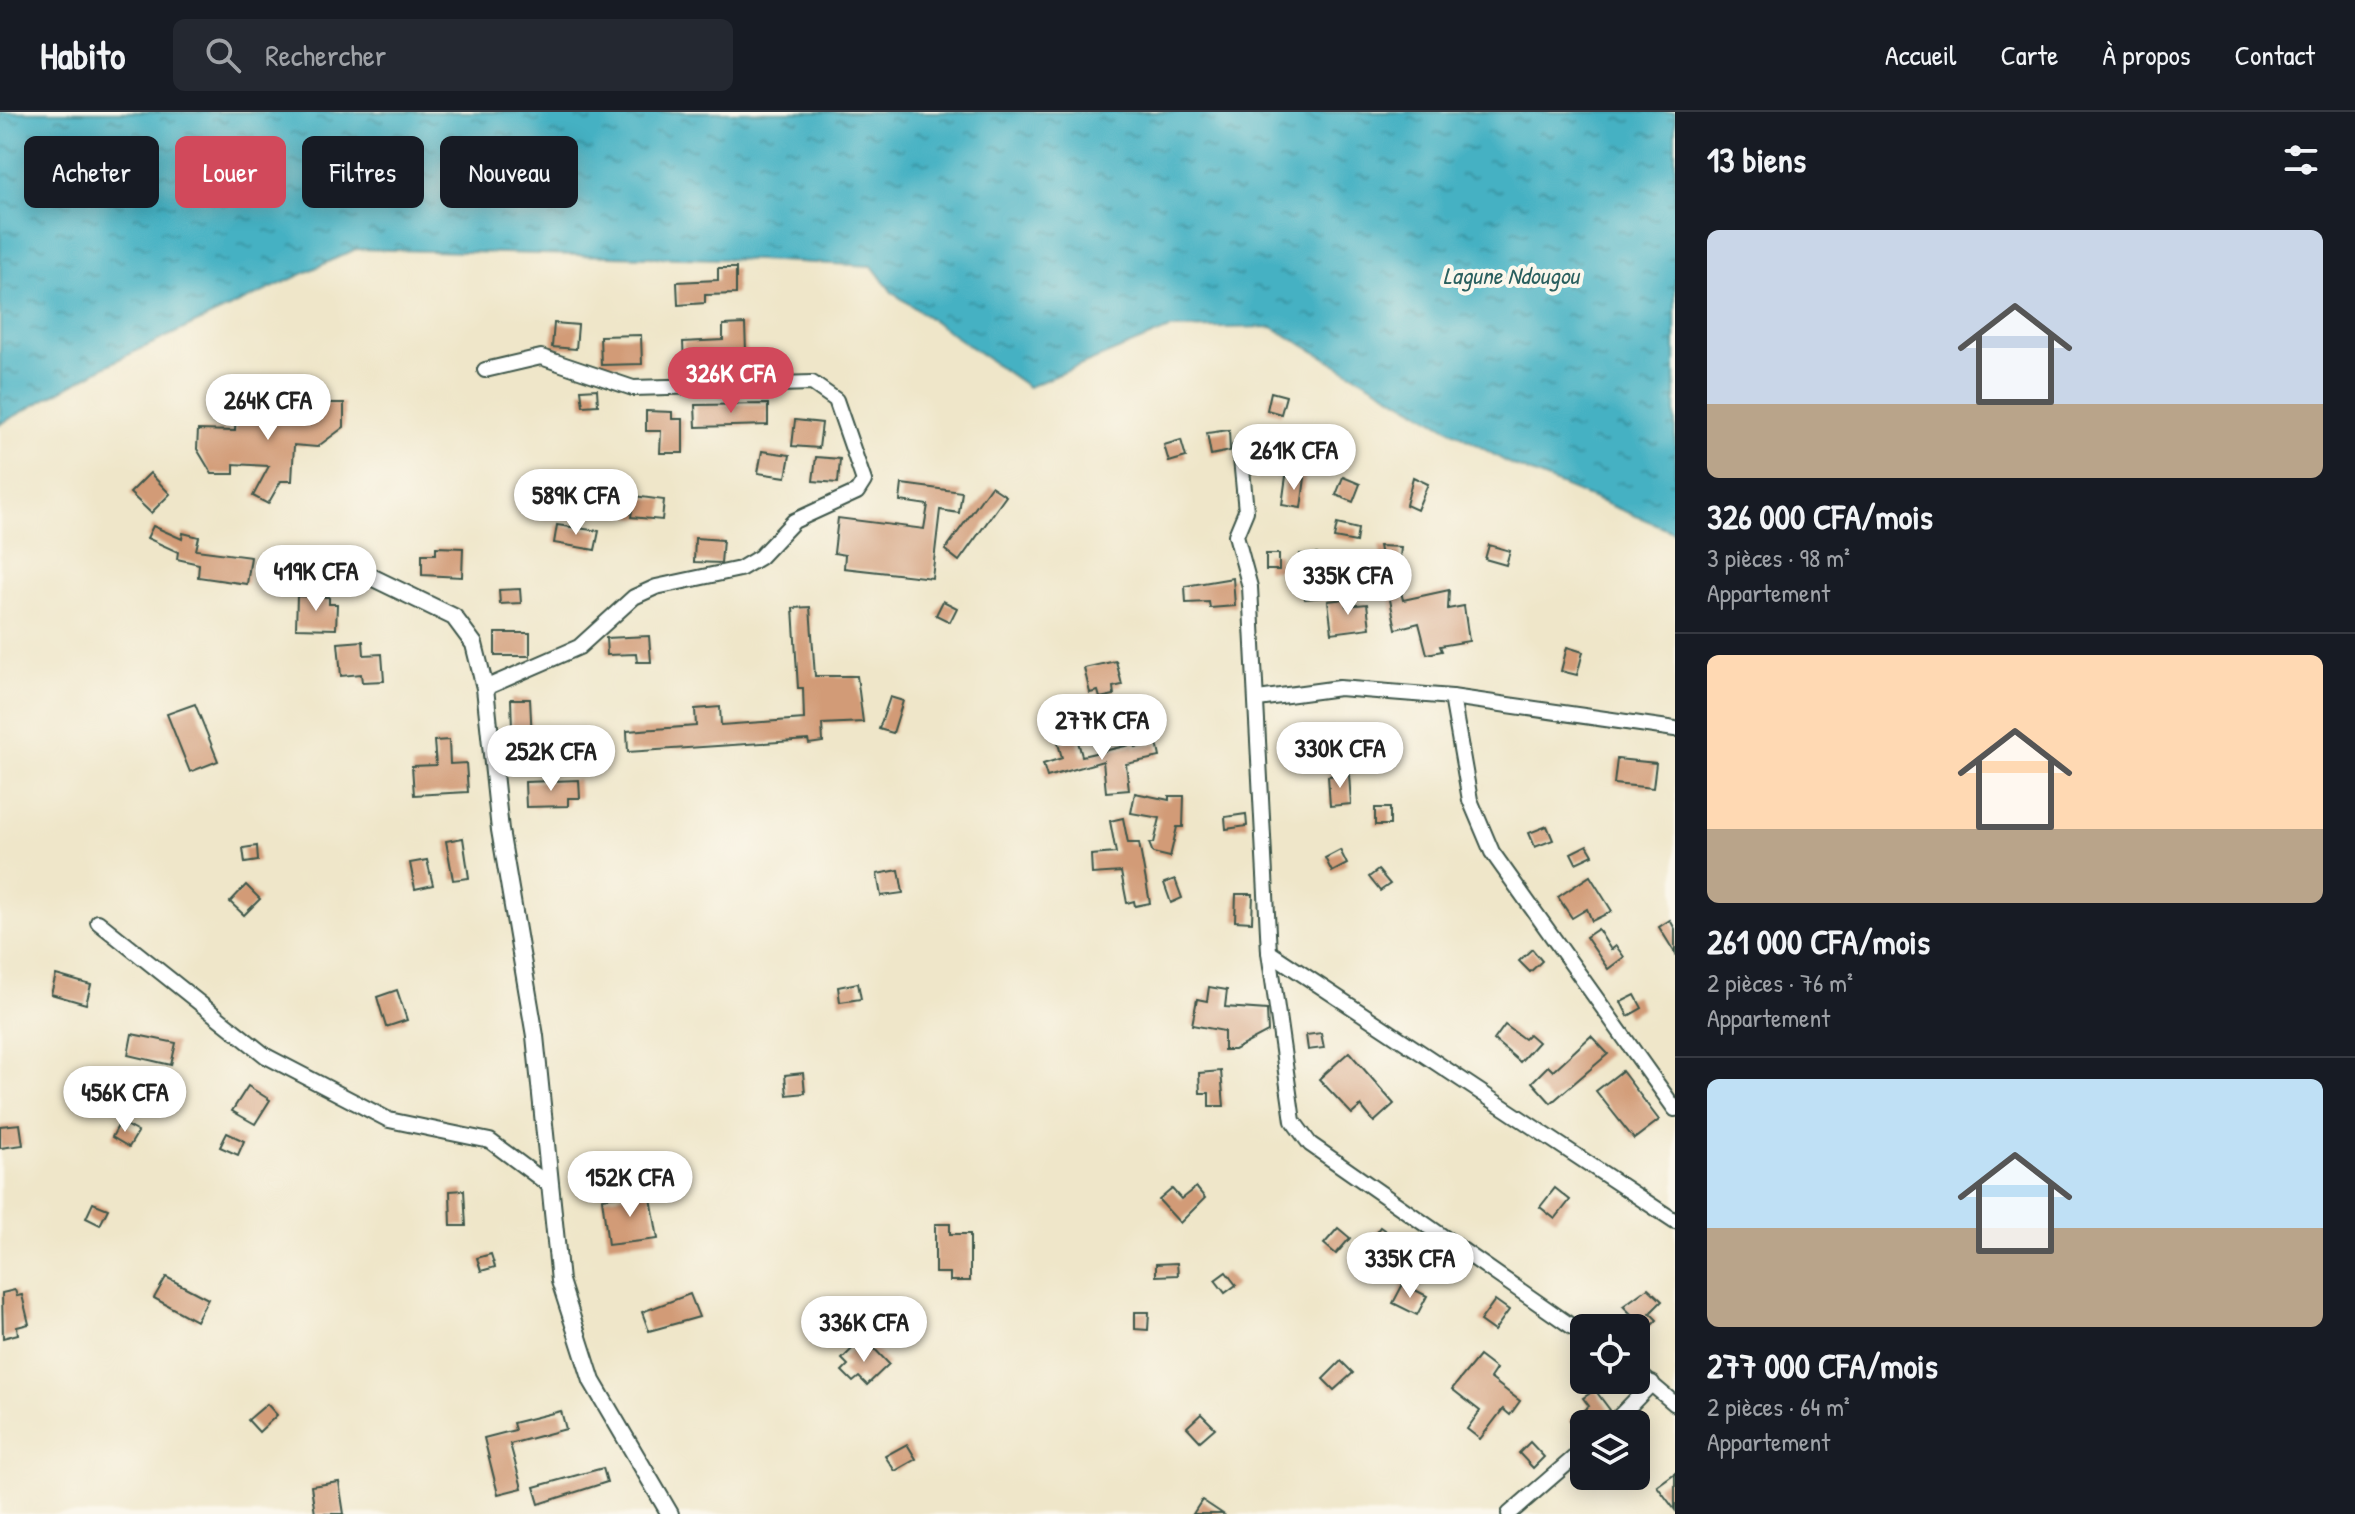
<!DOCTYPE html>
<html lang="fr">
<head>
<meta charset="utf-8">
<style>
	:root { --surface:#171b24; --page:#242831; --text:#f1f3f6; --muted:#9ea1a6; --line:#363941; --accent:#d1495b }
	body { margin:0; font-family:"Patrick Hand",sans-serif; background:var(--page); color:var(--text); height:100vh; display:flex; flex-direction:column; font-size:30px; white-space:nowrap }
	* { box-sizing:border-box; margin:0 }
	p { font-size:26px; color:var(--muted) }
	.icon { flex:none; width:44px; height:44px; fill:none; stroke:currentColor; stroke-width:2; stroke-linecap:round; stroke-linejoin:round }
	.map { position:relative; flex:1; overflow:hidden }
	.side { display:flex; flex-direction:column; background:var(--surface); width:680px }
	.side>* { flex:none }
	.banner { position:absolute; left:24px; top:24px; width:760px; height:72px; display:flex; gap:16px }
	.buttons { position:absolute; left:1570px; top:1202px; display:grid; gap:16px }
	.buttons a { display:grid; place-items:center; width:80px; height:80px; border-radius:12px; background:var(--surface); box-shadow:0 4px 20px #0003; font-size:40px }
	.price { position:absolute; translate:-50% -68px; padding:0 18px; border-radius:28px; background:#fff; color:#222; font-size:26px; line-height:52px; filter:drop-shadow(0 2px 4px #0008) }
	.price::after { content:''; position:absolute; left:50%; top:48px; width:24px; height:18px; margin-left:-12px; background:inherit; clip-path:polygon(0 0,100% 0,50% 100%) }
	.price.current { background:var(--accent); color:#fff }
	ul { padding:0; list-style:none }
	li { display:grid; align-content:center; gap:16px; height:424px; padding:0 32px }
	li+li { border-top:2px solid var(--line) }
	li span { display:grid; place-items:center; height:248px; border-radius:12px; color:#555 }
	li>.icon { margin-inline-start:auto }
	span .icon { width:144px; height:144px; fill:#fffc; stroke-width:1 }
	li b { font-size:34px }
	h2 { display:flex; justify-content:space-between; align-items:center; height:96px; padding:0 32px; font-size:34px }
	.pill { padding:0 28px; border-radius:12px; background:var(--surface); box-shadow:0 4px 20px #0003; font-size:28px; line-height:72px }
	.pill.current { background:var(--accent); color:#fff }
	header { display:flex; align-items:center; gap:48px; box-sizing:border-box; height:112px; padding:0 40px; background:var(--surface); border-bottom:2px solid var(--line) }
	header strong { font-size:38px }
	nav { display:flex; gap:44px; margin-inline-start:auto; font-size:28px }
	.search { width:560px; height:72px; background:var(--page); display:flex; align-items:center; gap:20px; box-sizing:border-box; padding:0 28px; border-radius:12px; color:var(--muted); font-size:30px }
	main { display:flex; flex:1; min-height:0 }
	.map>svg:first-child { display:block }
	.water { fill:url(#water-ripples); stroke:#32777c; stroke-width:2 }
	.building { fill:#d29b77 }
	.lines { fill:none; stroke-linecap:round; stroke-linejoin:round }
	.minor-casing { stroke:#3e564a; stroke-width:18 }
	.tertiary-casing { stroke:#3e564a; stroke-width:20 }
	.minor { stroke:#fff; stroke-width:14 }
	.tertiary { stroke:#fff; stroke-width:16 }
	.labels { text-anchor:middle; stroke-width:8; stroke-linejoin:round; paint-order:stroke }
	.water-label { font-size:24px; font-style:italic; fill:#2a605f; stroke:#fbf7ec }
</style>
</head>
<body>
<header>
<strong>Habito</strong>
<div class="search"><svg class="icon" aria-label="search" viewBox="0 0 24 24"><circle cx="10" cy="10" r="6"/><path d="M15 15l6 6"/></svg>Rechercher</div>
<nav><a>Accueil</a><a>Carte</a><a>À propos</a><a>Contact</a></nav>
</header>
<main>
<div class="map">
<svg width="1675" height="1402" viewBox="0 0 1675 1402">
	<defs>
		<pattern id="water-ripples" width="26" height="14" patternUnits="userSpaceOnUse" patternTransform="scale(2)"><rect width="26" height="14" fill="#45b1c3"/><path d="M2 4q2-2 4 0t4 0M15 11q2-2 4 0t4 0" fill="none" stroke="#39919f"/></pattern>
	</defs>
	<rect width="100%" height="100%" fill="#fbf7ec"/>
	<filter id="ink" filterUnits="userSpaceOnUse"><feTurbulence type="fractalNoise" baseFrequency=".0125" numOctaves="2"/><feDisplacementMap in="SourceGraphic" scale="16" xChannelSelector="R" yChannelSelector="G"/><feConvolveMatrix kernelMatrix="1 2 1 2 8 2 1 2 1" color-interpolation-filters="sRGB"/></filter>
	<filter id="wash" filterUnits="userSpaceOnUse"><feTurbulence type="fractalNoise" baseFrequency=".006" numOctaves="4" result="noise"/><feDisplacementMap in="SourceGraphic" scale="32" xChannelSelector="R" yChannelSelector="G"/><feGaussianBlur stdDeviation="1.8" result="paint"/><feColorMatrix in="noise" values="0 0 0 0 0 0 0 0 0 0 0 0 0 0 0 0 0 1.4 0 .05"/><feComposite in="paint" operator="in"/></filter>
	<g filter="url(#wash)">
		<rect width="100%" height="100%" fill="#efe6c9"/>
		<!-- water -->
		<polygon class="water" points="0,0 1675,0 1675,420 1512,353 1272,215 1169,217 1028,275 892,180 872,154 757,148 356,137 119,247 0,312"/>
		<g id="blocks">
			<!-- building -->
			<g class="building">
				<polygon points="718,156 736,156 736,182 705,183 705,191 678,193 677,170 718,168"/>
				<polygon points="554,211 578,213 576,237 552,235"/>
				<polygon points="745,212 746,239 764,239 764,262 752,263 752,254 724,255 724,250 684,251 683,230 723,228 723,213"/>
				<polygon points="641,223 642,252 601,253 600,224"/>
				<polygon points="597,277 598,293 583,294 581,278"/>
				<polygon points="1271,280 1286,284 1281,302 1267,298"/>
				<polygon points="318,291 344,291 344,315 317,335 294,333 292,369 281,369 268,392 253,384 269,354 234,352 234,362 212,362 197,337 198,318 235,319 236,297 318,302"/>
				<polygon points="768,292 768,313 696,315 695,293"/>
				<polygon points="646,299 672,300 672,307 683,307 683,341 660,341 661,319 646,319"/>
				<polygon points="795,308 822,311 819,336 792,334"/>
				<polygon points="1229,318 1230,339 1211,343 1207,321"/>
				<polygon points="1181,328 1186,345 1169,350 1164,333"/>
				<polygon points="762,339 790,343 786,365 758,361"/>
				<polygon points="816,345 840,347 838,371 813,369"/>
				<polygon points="150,361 170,382 151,401 130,381"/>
				<polygon points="1286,364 1305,366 1301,396 1282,393"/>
				<polygon points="1343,365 1360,372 1353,390 1336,383"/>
				<polygon points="1413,365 1428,372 1417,398 1406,393"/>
				<polygon points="902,372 962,380 959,401 940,398 932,466 844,456 845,443 834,441 838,406 924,417 928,393 900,389"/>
				<polygon points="991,374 1006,384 959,449 945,438"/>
				<polygon points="634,384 664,388 662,408 631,405"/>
				<polygon points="1337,412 1358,417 1356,430 1334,426"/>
				<polygon points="557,413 599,419 595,438 554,431"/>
				<polygon points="153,414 182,427 183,421 199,425 196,438 251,445 247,472 198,465 199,452 177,447 178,440 147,426"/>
				<polygon points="695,426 723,428 721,451 694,450"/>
				<polygon points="1489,433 1510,439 1506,453 1485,447"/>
				<polygon points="1379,434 1401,435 1398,468 1403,488 1449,478 1448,497 1464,494 1469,529 1440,534 1442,539 1427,542 1419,511 1396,517"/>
				<polygon points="436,435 463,436 462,465 422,463 422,442 436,442"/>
				<rect x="1266" y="442" width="13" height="16"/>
				<polygon points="1300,442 1317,442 1323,485 1305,487"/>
				<polygon points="1233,466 1235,494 1210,496 1209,490 1186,491 1185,474"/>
				<polygon points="520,477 521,491 500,492 499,478"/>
				<polygon points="297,484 329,485 329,492 337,492 336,517 296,516"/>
				<polygon points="1345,487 1346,494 1367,492 1370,516 1332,521 1328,489"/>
				<polygon points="943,489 957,496 950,510 936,503"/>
				<polygon points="810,495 815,564 857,564 863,610 822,612 823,630 809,632 808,628 628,640 627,619 696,614 695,597 720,595 721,613 804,607 803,576 798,576 793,496"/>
				<rect x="495" y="521" width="35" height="23"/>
				<polygon points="649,524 651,550 637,550 636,542 607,543 606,526"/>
				<polygon points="363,529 364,543 382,542 384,569 362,570 361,562 341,564 338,531"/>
				<polygon points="1567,535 1583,540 1577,563 1561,559"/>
				<polygon points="1116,549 1122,573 1113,575 1114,583 1100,586 1098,579 1090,581 1084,556"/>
				<polygon points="890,585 903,589 893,621 879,617"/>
				<polygon points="511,587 530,587 532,627 591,625 592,639 513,644"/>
				<polygon points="195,592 218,649 190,660 167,602"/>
				<polygon points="1077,626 1082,644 1134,632 1135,635 1157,631 1160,645 1126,652 1129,678 1106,680 1103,649 1047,665 1043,652 1062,646 1058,631"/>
				<polygon points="449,628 450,652 466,651 468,680 414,683 412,654 436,653 434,629"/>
				<polygon points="1617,647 1656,651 1653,676 1614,672"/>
				<polygon points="1349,662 1351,692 1330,694 1328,664"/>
				<polygon points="579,668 580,686 568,686 568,694 526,695 525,670"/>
				<polygon points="1135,681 1169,688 1169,684 1184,684 1183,715 1177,715 1170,745 1153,741 1149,731 1154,731 1160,706 1131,701"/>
				<rect x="1375" y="696" width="15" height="17"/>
				<polygon points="1246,702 1247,714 1226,717 1225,705"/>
				<polygon points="1123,706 1128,731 1139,731 1150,791 1135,794 1134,789 1127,791 1121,760 1092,762 1091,743 1116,741 1110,709"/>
				<polygon points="1547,714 1553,728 1535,735 1529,721"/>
				<polygon points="463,726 469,766 453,768 446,729"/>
				<polygon points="1587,733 1593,743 1576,751 1571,741"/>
				<polygon points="257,734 258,749 245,751 243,736"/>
				<polygon points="1340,738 1347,752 1332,760 1325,746"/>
				<polygon points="427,748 433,773 415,777 410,751"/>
				<polygon points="899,758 903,781 881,784 877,762"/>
				<polygon points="1378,758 1390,772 1380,779 1369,765"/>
				<polygon points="1590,764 1612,799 1592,809 1587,797 1572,806 1558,785"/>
				<polygon points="1175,767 1182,786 1171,791 1164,771"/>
				<polygon points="246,773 260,787 244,803 230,790"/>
				<polygon points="1236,782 1253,782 1252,810 1235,809"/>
				<polygon points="1670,808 1675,817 1675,841 1659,815"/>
				<polygon points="1598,817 1611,838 1616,834 1624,845 1608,857 1586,825"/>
				<polygon points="1532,837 1542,849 1530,860 1519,849"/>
				<polygon points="56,863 91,873 86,892 51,882"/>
				<polygon points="858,871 861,887 840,890 838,875"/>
				<polygon points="1209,875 1227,878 1225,895 1267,898 1268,920 1234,938 1224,938 1224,919 1192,913 1197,887 1207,889"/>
				<polygon points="397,878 407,908 386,915 377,885"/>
				<polygon points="1635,883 1642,896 1628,904 1621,890"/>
				<polygon points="1505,913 1524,927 1529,922 1538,930 1520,950 1494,928"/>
				<polygon points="1321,921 1324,936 1308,938 1306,923"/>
				<polygon points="132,922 176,931 171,953 128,943"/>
				<polygon points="1591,924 1608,942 1551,991 1532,970 1548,954 1553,959"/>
				<polygon points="1349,940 1394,992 1374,1010 1361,994 1352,1002 1319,967"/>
				<polygon points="1221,959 1224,994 1209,994 1209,981 1200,981 1199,961"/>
				<polygon points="1622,959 1659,1008 1634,1027 1596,979"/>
				<polygon points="803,961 805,981 787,983 785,963"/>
				<polygon points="248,974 270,988 255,1012 232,999"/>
				<polygon points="120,1010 138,1020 129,1035 112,1025"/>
				<polygon points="20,1012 23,1033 0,1036 0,1014"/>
				<polygon points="227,1021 244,1029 238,1043 220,1035"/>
				<polygon points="1196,1075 1205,1086 1180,1111 1159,1088 1172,1077 1181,1087"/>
				<polygon points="1555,1076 1570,1088 1555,1107 1540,1095"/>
				<polygon points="464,1078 466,1114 451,1114 450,1079"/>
				<polygon points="650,1080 658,1127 608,1133 602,1086"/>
				<polygon points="93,1091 108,1097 100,1113 86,1106"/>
				<polygon points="935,1112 950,1112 950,1122 970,1122 970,1169 950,1169 950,1161 935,1161"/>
				<polygon points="1380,1115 1394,1125 1388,1134 1402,1144 1388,1163 1360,1142"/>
				<polygon points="1338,1116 1350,1126 1336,1142 1324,1132"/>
				<polygon points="491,1142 495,1155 481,1159 477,1146"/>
				<polygon points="1177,1151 1178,1163 1156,1164 1156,1152"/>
				<polygon points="1226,1160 1236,1173 1225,1181 1215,1168"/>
				<polygon points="166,1165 208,1187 196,1209 154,1186"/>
				<polygon points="1403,1172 1427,1184 1417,1203 1393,1191"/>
				<polygon points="1648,1176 1662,1189 1650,1201 1657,1208 1647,1218 1623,1194"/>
				<polygon points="15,1178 17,1184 22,1183 29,1212 17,1215 18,1222 3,1226 2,1181"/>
				<polygon points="690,1182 699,1205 649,1219 642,1200"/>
				<polygon points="1495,1188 1509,1198 1494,1219 1480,1209"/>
				<polygon points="1135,1200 1149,1200 1148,1218 1135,1217"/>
				<polygon points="858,1231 865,1237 870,1232 889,1252 867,1273 859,1265 853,1270 842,1259 848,1253 842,1247"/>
				<polygon points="1479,1244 1496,1257 1490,1266 1520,1289 1510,1303 1503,1297 1480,1327 1467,1317 1480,1299 1452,1277"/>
				<polygon points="1341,1249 1353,1261 1334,1278 1323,1267"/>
				<polygon points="1595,1278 1610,1298 1590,1312 1584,1312 1579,1320 1570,1308 1589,1294 1583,1286"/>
				<polygon points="267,1292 277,1303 259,1320 248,1308"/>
				<polygon points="561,1299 566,1317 510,1332 522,1376 498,1382 484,1326 515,1318 513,1311"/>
				<polygon points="1201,1302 1215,1316 1200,1329 1187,1315"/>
				<polygon points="1530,1330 1544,1345 1533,1356 1519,1341"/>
				<polygon points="907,1332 916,1347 895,1359 885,1344"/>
				<polygon points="603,1356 607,1370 539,1392 534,1375"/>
				<polygon points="1675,1361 1675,1398 1657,1374"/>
				<polygon points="339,1370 344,1402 315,1402 311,1374"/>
				<polygon points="1202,1388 1223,1402 1193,1402"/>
			</g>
		</g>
	</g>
	<g filter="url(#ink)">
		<use href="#blocks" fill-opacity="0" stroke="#3e564a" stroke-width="2"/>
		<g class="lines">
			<defs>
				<g id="minor">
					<polyline points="1240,336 1246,399 1236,423 1250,475 1269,840 1293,1009 1310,1032 1584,1223"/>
					<polyline points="485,576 579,535 634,485 656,475 740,457 760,445 794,409 857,380 864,369 836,288 812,271 633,276 541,245 485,258"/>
					<polyline points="1452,585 1470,688 1492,740 1675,997"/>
					<polyline points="1258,587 1339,576 1452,585 1675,617"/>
					<polyline points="98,810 266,944 389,1008 490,1029 549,1073"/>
					<polyline points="1269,840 1675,1109"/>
					<polyline points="1636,1259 1675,1292"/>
					<polyline points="1612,1312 1652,1271"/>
					<polyline points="1509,1402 1584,1337"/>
				</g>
				<polyline id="tertiary" points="359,459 454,505 474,532 485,576 500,718 535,924 560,1169 592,1269 670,1402"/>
			</defs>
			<!-- minor casing -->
			<use href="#minor" class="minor-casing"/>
			<!-- tertiary casing -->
			<use href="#tertiary" class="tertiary-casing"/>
			<!-- minor -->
			<use href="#minor" class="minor"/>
			<!-- tertiary -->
			<use href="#tertiary" class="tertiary"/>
		</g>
	</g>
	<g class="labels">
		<!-- water labels -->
		<g class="water-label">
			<text x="1511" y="172">Lagune Ndougou</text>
		</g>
	</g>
</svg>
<div class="buttons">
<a><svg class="icon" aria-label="locate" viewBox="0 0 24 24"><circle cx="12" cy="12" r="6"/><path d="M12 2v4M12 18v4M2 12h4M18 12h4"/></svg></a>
<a><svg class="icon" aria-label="layers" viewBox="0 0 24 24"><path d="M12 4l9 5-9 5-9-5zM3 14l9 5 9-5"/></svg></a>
</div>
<b class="price current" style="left:731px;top:303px">326K CFA</b>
<b class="price" style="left:268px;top:330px">264K CFA</b>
<b class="price" style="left:1294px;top:380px">261K CFA</b>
<b class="price" style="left:576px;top:425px">589K CFA</b>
<b class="price" style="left:316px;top:501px">419K CFA</b>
<b class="price" style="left:1348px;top:505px">335K CFA</b>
<b class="price" style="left:1102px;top:650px">277K CFA</b>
<b class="price" style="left:1340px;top:678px">330K CFA</b>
<b class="price" style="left:551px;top:681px">252K CFA</b>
<b class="price" style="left:125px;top:1022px">456K CFA</b>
<b class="price" style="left:630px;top:1107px">152K CFA</b>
<b class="price" style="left:1410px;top:1188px">335K CFA</b>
<b class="price" style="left:864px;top:1252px">336K CFA</b>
<div class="banner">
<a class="pill">Acheter</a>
<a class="pill current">Louer</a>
<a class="pill">Filtres</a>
<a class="pill">Nouveau</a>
</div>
</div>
<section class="side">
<h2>13 biens<svg class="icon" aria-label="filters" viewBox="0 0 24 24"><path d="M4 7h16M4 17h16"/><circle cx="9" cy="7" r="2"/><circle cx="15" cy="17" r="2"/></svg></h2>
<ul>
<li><span style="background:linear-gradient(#c9d6e8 70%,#b9a48a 0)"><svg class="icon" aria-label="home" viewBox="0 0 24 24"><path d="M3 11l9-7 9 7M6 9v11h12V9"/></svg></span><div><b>326 000 CFA/mois</b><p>3 pièces · 98 m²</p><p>Appartement</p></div></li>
<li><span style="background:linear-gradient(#ffd9b3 70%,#b9a48a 0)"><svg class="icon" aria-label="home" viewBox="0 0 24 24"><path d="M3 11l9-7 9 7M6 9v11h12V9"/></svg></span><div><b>261 000 CFA/mois</b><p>2 pièces · 76 m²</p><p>Appartement</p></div></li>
<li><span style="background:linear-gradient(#bfe0f5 60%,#b9a48a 0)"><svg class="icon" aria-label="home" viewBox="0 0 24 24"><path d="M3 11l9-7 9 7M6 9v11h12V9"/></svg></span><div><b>277 000 CFA/mois</b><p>2 pièces · 64 m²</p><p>Appartement</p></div></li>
</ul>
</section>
</main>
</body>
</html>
